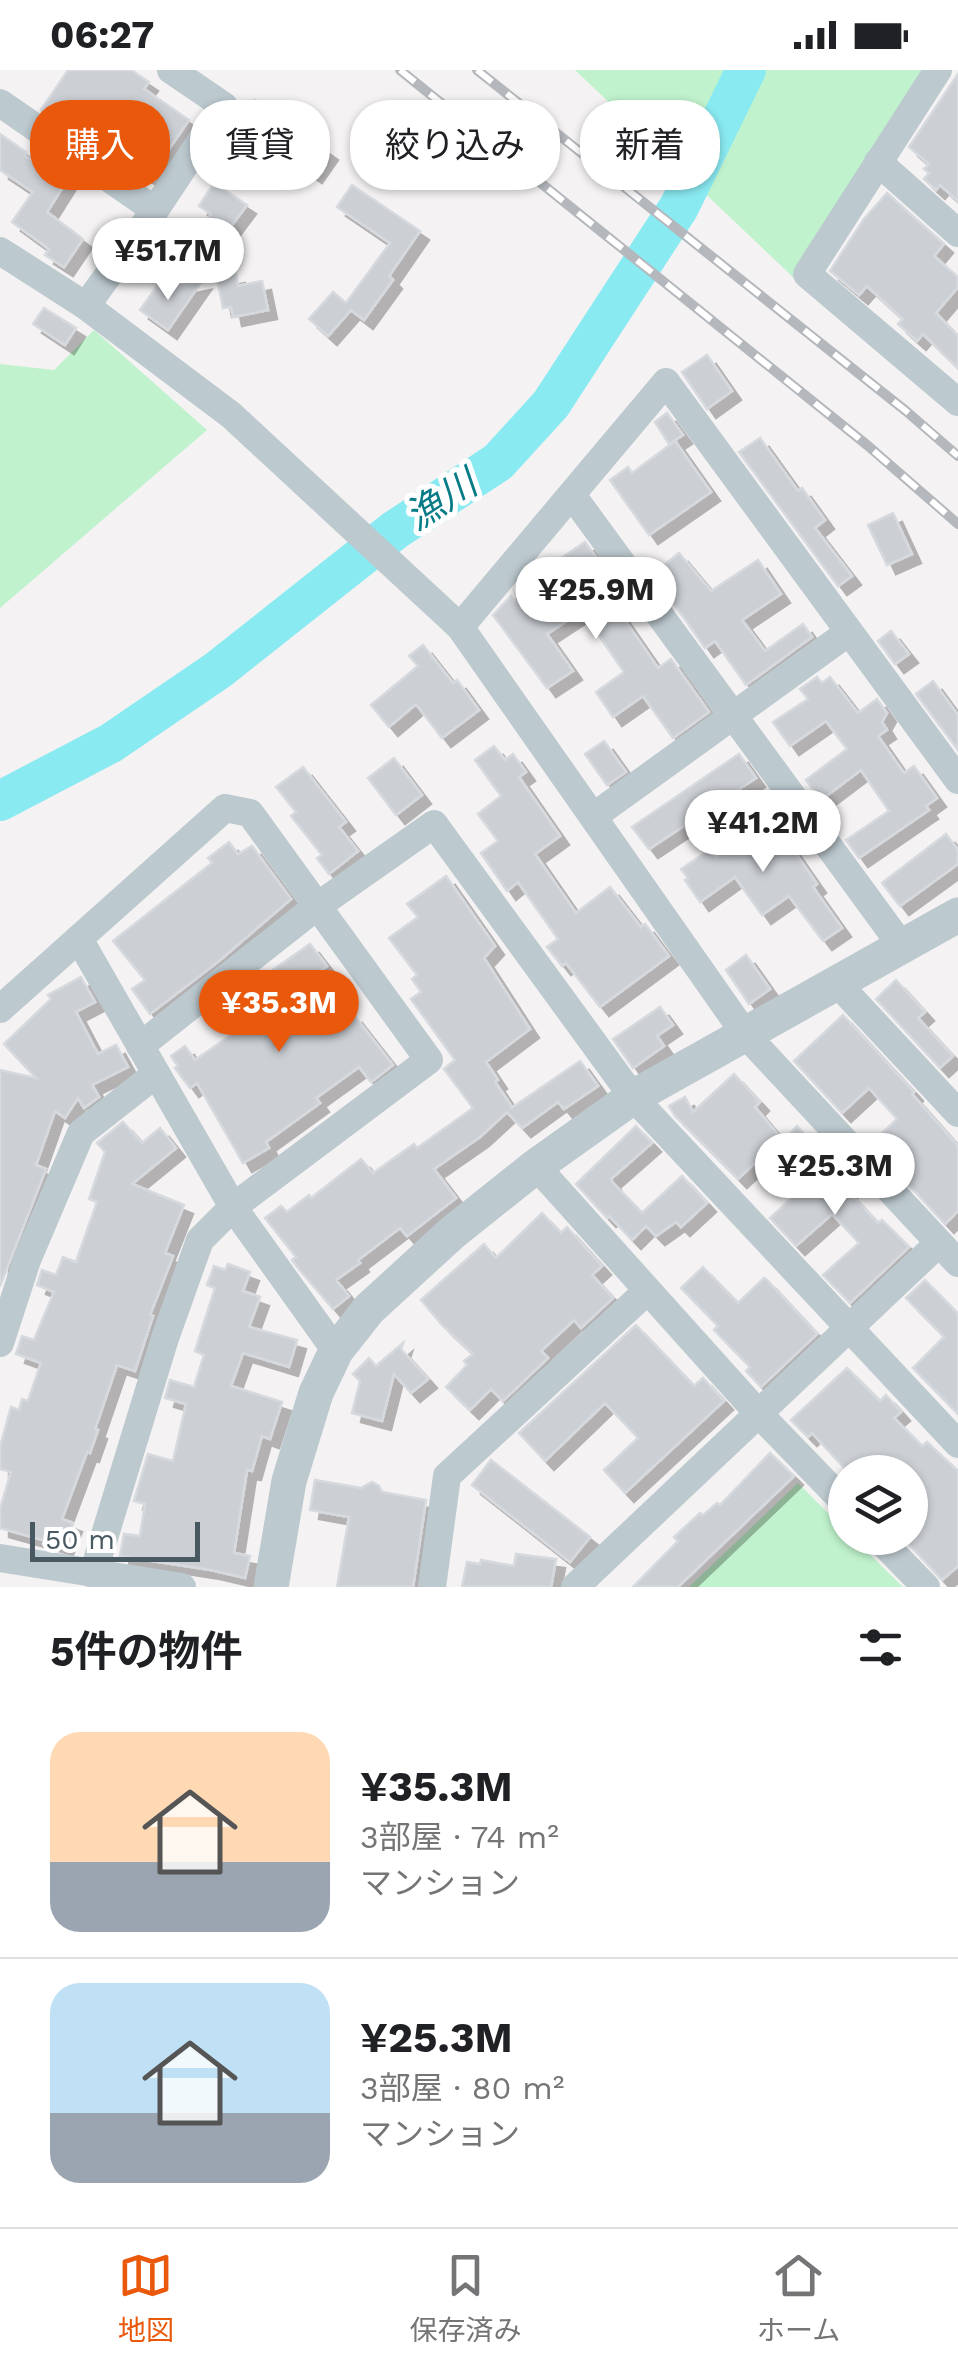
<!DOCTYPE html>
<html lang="ja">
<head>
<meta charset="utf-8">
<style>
	:root { --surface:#fff; --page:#f2f2f2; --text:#202124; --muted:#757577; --line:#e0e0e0; --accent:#ea580c }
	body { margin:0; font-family:"Work Sans","Noto Sans JP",sans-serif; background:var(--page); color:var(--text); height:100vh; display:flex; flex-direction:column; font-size:38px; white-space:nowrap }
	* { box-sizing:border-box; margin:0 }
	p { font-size:32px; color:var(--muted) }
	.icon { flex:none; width:55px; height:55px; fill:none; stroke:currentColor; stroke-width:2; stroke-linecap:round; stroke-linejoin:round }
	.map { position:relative; height:1517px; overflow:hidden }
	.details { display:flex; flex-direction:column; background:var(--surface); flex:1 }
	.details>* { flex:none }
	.guide { position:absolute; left:30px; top:30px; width:900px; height:90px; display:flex; gap:20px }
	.fabs { position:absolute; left:828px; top:1385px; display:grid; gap:20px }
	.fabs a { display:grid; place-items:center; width:100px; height:100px; border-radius:50%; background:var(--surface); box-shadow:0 2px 8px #0004; font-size:50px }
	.scale { position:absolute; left:30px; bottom:25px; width:170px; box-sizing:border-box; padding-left:10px; border:5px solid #485961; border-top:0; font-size:28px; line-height:35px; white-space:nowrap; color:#485961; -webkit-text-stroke:8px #fff; paint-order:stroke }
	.price { position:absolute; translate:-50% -85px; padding:0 22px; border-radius:35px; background:#fff; color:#222; font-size:32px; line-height:65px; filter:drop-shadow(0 2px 5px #0008) }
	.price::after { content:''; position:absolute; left:50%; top:60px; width:30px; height:22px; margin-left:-15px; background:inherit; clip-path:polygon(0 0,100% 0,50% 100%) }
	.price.current { background:var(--accent); color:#fff }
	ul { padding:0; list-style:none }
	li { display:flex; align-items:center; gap:30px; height:250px; padding:0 50px }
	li+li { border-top:2px solid var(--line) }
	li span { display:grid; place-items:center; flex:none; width:280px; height:200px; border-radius:30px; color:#555 }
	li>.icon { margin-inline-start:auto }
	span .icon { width:120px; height:120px; fill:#fffc; stroke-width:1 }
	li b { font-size:42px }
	h2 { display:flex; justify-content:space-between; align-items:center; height:120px; padding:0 50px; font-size:42px }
	.tag { padding:0 35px; border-radius:40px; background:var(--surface); box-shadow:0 2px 8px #0004; font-size:35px; line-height:90px }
	.tag.current { background:var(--accent); color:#fff }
	.status { display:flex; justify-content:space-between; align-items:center; height:70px; padding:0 50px; background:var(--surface); direction:ltr }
	.status svg { height:28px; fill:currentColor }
	.tabs { display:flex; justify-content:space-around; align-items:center; height:140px; border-top:2px solid var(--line); background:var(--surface); font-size:28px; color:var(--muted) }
	.tabs a { display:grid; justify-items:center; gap:5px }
	.tabs .current { color:var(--accent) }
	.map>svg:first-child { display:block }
	.green { fill:#c0f3cd }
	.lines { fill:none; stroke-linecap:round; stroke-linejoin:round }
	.river { stroke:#8aeaf2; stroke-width:40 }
	.building { fill:#ccd0d5; stroke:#d6d9de; stroke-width:2.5; filter:url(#shadow) }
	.minor { stroke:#bcc9cf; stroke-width:28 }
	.tertiary { stroke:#bcc9cf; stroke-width:35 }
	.rail-casing { stroke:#b4b8bd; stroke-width:10 }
	.rail { stroke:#fff; stroke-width:6; stroke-dasharray:19; stroke-linecap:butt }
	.labels { text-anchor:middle; stroke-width:10; stroke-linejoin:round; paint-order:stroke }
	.water-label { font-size:38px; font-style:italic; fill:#077c87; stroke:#fff }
</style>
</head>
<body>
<div class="status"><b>06:27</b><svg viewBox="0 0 49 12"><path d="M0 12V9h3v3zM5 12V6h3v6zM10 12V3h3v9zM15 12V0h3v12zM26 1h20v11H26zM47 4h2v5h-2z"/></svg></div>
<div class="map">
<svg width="958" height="1517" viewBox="0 0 958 1517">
	<defs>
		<filter id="shadow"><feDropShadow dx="9" dy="9" stdDeviation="0" flood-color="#0004"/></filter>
	</defs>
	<rect width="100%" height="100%" fill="#f4f2f2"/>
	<!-- green -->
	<g class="green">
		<polygon points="575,0 922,0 796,210"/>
		<polygon points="94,260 207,360 0,538 0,294 54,300"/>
		<polygon points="798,1413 845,1460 845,1468 853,1468 903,1517 689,1517"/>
	</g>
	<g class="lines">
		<!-- river -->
		<polyline class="river" points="0,731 111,673 218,600 395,460 498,392 551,334 679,137 746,0"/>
	</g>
	<!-- building -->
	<g class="building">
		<polygon points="68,0 131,0 149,12 144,19 189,50 162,89 166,92 154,110 41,40"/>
		<polygon points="958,4 958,131 940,115 936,120 924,109 929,103 924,99 929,94 909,77"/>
		<polygon points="255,30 329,81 313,104 260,68 239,95 220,81"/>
		<polygon points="364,50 382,62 369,79 352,68"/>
		<polygon points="0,64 26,82 24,85 66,112 47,142 83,169 64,197 45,185 49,179 12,152 33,122 0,100"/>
		<polygon points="214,113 247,135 205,191 187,179 211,144 199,136"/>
		<polygon points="352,115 420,161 389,206 393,210 364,250 351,240 328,266 309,249 333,222 346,233 390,173 337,137"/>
		<polygon points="887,123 944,174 934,186 958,207 958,217 936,243 958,266 958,298 923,264 917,271 898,254 903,249 867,216 859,225 830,201 864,149"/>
		<polygon points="236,204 238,216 262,211 268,240 233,247 231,237 223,238 217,208"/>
		<polygon points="202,211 168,260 140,240 160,212 169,218"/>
		<polygon points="44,238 76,258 65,275 33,254"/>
		<polygon points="707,285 732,321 707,339 682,302"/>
		<polygon points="667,343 683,365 669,374 655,352"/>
		<polygon points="760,368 798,421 802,418 825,450 815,458 852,506 838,516 739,382"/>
		<polygon points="675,371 711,422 649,465 610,410 628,397 632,403"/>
		<polygon points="893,443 912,484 887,495 868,455"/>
		<polygon points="585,472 603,497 593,504 658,598 671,589 709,642 673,668 643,626 613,647 596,622 624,602 582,541 547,564 573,601 547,618 493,545 511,526 514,531 556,501 551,495"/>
		<polygon points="679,483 711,521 758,490 781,524 742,550 765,581 803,554 812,567 746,615 715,571 705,578 653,504"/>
		<polygon points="891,561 909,584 895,594 878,571"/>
		<polygon points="423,575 453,613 457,610 479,640 442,668 416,634 389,657 371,635 418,596 409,586"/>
		<polygon points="817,607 822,613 830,607 858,643 877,629 887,643 882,652 887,660 878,666 904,703 914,696 937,728 926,736 929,740 859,788 846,770 889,741 861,700 821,730 806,710 847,679 826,651 790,676 773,652 808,629 800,619"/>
		<polygon points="933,611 958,645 958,680 916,624"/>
		<polygon points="604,671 626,702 607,715 585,684"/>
		<polygon points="494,676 505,690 513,684 526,702 519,707 560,766 535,784 576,843 610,817 641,857 645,854 669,886 600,937 566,893 562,896 547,877 558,869 518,812 507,821 481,783 498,771 478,744 501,726 475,690"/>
		<polygon points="739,684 756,708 649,779 632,757"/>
		<polygon points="394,688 422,725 396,745 368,708"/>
		<polygon points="303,697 346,752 339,757 358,781 329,804 317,788 322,785 291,746 296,742 276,717"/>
		<polygon points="767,742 817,814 813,817 842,858 823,871 789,826 762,845 735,807 700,832 685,810 688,808 681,799 711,779 716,787 745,766 740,759"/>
		<polygon points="946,764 958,780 958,794 900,836 882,813"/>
		<polygon points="229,772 238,784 252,776 291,829 219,891 150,944 132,919 145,910 113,871 212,793 208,788"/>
		<polygon points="446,806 495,876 484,888 530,959 486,992 498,1010 495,1012 512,1037 510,1039 580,991 598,1016 564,1039 558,1032 522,1058 507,1042 480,1067 434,1099 456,1128 407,1166 400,1158 358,1190 360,1193 336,1210 349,1226 333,1239 298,1198 292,1190 296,1187 265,1148 281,1136 287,1142 309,1125 311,1128 361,1089 373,1103 414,1074 417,1078 473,1038 444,999 455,990 411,929 421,922 412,909 417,905 389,868 418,847 407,834"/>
		<polygon points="310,874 327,896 311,908 345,950 353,944 393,995 371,1012 359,997 316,1028 320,1033 266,1072 269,1078 243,1093 197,1013 190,1018 175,998 178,996 171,986 185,976 195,990 234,963 223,949 236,938 230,930"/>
		<polygon points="746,885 770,919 749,934 726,900"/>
		<polygon points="81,907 95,932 76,942 98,984 116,975 128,997 92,1015 99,1027 84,1038 78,1028 65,1048 55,1041 36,1095 46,1099 0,1216 0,1000 36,1008 4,974 51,929 48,925"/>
		<polygon points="896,910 925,942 918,948 953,986 940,998 876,929"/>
		<polygon points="660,937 673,955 657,966 664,976 633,998 613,969"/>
		<polygon points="843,945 914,1022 912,1024 958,1076 958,1141 945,1154 871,1074 897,1049 869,1018 842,1043 794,991"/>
		<polygon points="734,1004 760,1032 755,1037 781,1068 738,1109 675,1046 669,1036 685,1027 693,1042"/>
		<polygon points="123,1052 142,1073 160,1058 176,1078 132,1114 184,1135 165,1183 173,1186 150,1245 153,1246 135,1301 117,1295 95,1359 98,1360 90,1383 87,1382 62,1449 73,1453 64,1476 0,1458 0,1439 11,1402 0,1399 0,1377 11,1337 19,1340 22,1329 28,1331 41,1293 16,1284 22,1266 34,1270 54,1222 37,1215 42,1200 56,1205 63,1187 76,1192 97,1132 89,1129 105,1082 97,1073"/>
		<polygon points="636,1056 652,1073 611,1109 613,1113 642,1143 682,1106 707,1133 681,1157 676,1152 656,1166 646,1156 632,1170 609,1146 607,1148 576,1114"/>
		<polygon points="797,1056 852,1116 847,1120 878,1153 882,1150 909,1177 850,1233 823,1205 859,1173 832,1144 796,1176 770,1148 807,1114 775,1080"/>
		<polygon points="542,1143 561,1163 567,1157 602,1196 592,1205 613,1228 581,1258 574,1250 541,1281 548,1288 503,1331 491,1319 470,1340 446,1317 467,1295 464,1291 473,1284 442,1255 421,1230 484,1174 496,1188"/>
		<polygon points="228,1194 250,1202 243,1221 260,1227 249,1257 297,1270 289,1297 243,1283 231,1316 282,1332 270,1369 262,1366 252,1401 247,1400 234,1483 250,1486 245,1508 211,1500 120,1486 124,1464 140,1466 145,1434 134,1431 148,1384 173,1391 186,1334 165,1328 170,1310 194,1317 204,1285 195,1281 215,1218 207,1215 214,1196 225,1200"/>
		<polygon points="703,1197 738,1233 764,1208 767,1210 817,1264 761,1317 746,1301 750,1297 714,1260 718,1256 681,1218"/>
		<polygon points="925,1210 958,1244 958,1344 913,1298 944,1267 906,1228"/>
		<polygon points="636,1255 694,1316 703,1308 724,1331 625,1423 604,1400 638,1368 605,1333 545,1391 519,1363"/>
		<polygon points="403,1273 401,1279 428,1309 411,1323 394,1304 382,1351 352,1343 360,1311 353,1304 369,1288 376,1296"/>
		<polygon points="847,1298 880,1331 886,1325 901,1342 894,1348 922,1376 927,1372 958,1401 958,1496 942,1510 905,1470 910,1468 910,1402 848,1402 812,1363 808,1367 791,1350"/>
		<polygon points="770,1383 794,1406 678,1517 633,1517 678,1471 674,1467 700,1443 703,1445 717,1433 720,1435"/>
		<polygon points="491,1390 590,1467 570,1492 472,1415"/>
		<polygon points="315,1410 361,1418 372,1412 379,1416 382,1422 426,1430 413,1517 337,1517 349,1447 310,1440"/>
		<polygon points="516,1484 556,1489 551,1517 462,1517 467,1492 480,1494 481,1490 514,1496"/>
	</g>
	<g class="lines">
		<!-- minor -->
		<g class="minor">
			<polyline points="938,0 807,204 958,332"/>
			<polyline points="0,33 155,140 86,236"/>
			<polyline points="878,92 958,163"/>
			<polyline points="155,140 224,36 171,0"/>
			<polyline points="0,181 86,236 231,345 460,557 745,964 958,1193"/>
			<polyline points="572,425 901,875"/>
			<polyline points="460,557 666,312 958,710"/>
			<polyline points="594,746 849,562"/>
			<polyline points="79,869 233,1137 200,1170 165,1268 93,1504"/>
			<polyline points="837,913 958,1043"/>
			<polyline points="0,939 225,738 250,743 429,990 233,1137 336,1281"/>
			<polyline points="140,976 316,837 434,754 633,1027 958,1374"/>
			<polyline points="536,1096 757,1342 845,1433"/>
			<polyline points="0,1273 27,1190 81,1063 156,1004"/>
			<polyline points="878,1468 926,1517"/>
			<polyline points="0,1488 182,1517"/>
			<polyline points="432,1517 447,1406 647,1221"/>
			<polyline points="575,1517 939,1173"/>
		</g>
		<!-- tertiary -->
		<polyline class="tertiary" points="271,1517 289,1411 316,1323 336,1281 369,1239 452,1163 536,1096 633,1027 958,845"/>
		<defs>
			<g id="rail">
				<polyline points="400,0 867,375 958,454"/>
				<polyline points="477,0 906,341 958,386"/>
			</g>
		</defs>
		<!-- rail casing -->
		<use href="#rail" class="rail-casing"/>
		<!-- rail -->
		<use href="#rail" class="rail"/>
	</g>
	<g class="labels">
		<!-- water labels -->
		<g class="water-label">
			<text transform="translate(441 430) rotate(-33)" y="13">漁川</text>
		</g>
	</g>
</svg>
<div class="fabs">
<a><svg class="icon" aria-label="layers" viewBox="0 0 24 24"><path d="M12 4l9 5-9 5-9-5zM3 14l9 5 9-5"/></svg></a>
</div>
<div class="scale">50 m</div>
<b class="price" style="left:168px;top:233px">¥51.7M</b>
<b class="price" style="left:596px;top:572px">¥25.9M</b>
<b class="price" style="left:763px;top:805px">¥41.2M</b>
<b class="price current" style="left:279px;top:985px">¥35.3M</b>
<b class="price" style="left:835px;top:1148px">¥25.3M</b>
<div class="guide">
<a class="tag current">購入</a>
<a class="tag">賃貸</a>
<a class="tag">絞り込み</a>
<a class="tag">新着</a>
</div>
</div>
<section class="details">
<h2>5件の物件<svg class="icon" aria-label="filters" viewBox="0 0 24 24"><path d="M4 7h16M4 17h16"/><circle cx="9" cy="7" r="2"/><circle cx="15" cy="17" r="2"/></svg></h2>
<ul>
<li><span style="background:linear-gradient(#ffd9b3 65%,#9aa5b1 0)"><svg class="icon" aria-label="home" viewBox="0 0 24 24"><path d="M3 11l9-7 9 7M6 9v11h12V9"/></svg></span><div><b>¥35.3M</b><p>3部屋 · 74 m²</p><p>マンション</p></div></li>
<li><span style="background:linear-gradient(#bfe0f5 65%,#9aa5b1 0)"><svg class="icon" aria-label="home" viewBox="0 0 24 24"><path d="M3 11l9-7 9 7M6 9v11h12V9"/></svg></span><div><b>¥25.3M</b><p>3部屋 · 80 m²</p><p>マンション</p></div></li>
</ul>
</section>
<nav class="tabs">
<a class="current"><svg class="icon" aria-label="map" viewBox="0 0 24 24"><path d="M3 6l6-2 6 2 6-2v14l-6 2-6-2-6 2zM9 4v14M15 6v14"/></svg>地図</a>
<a><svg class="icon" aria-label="saved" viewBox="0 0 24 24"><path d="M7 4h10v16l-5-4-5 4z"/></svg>保存済み</a>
<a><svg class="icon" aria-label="home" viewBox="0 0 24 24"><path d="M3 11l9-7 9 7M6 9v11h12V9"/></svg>ホーム</a>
</nav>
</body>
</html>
